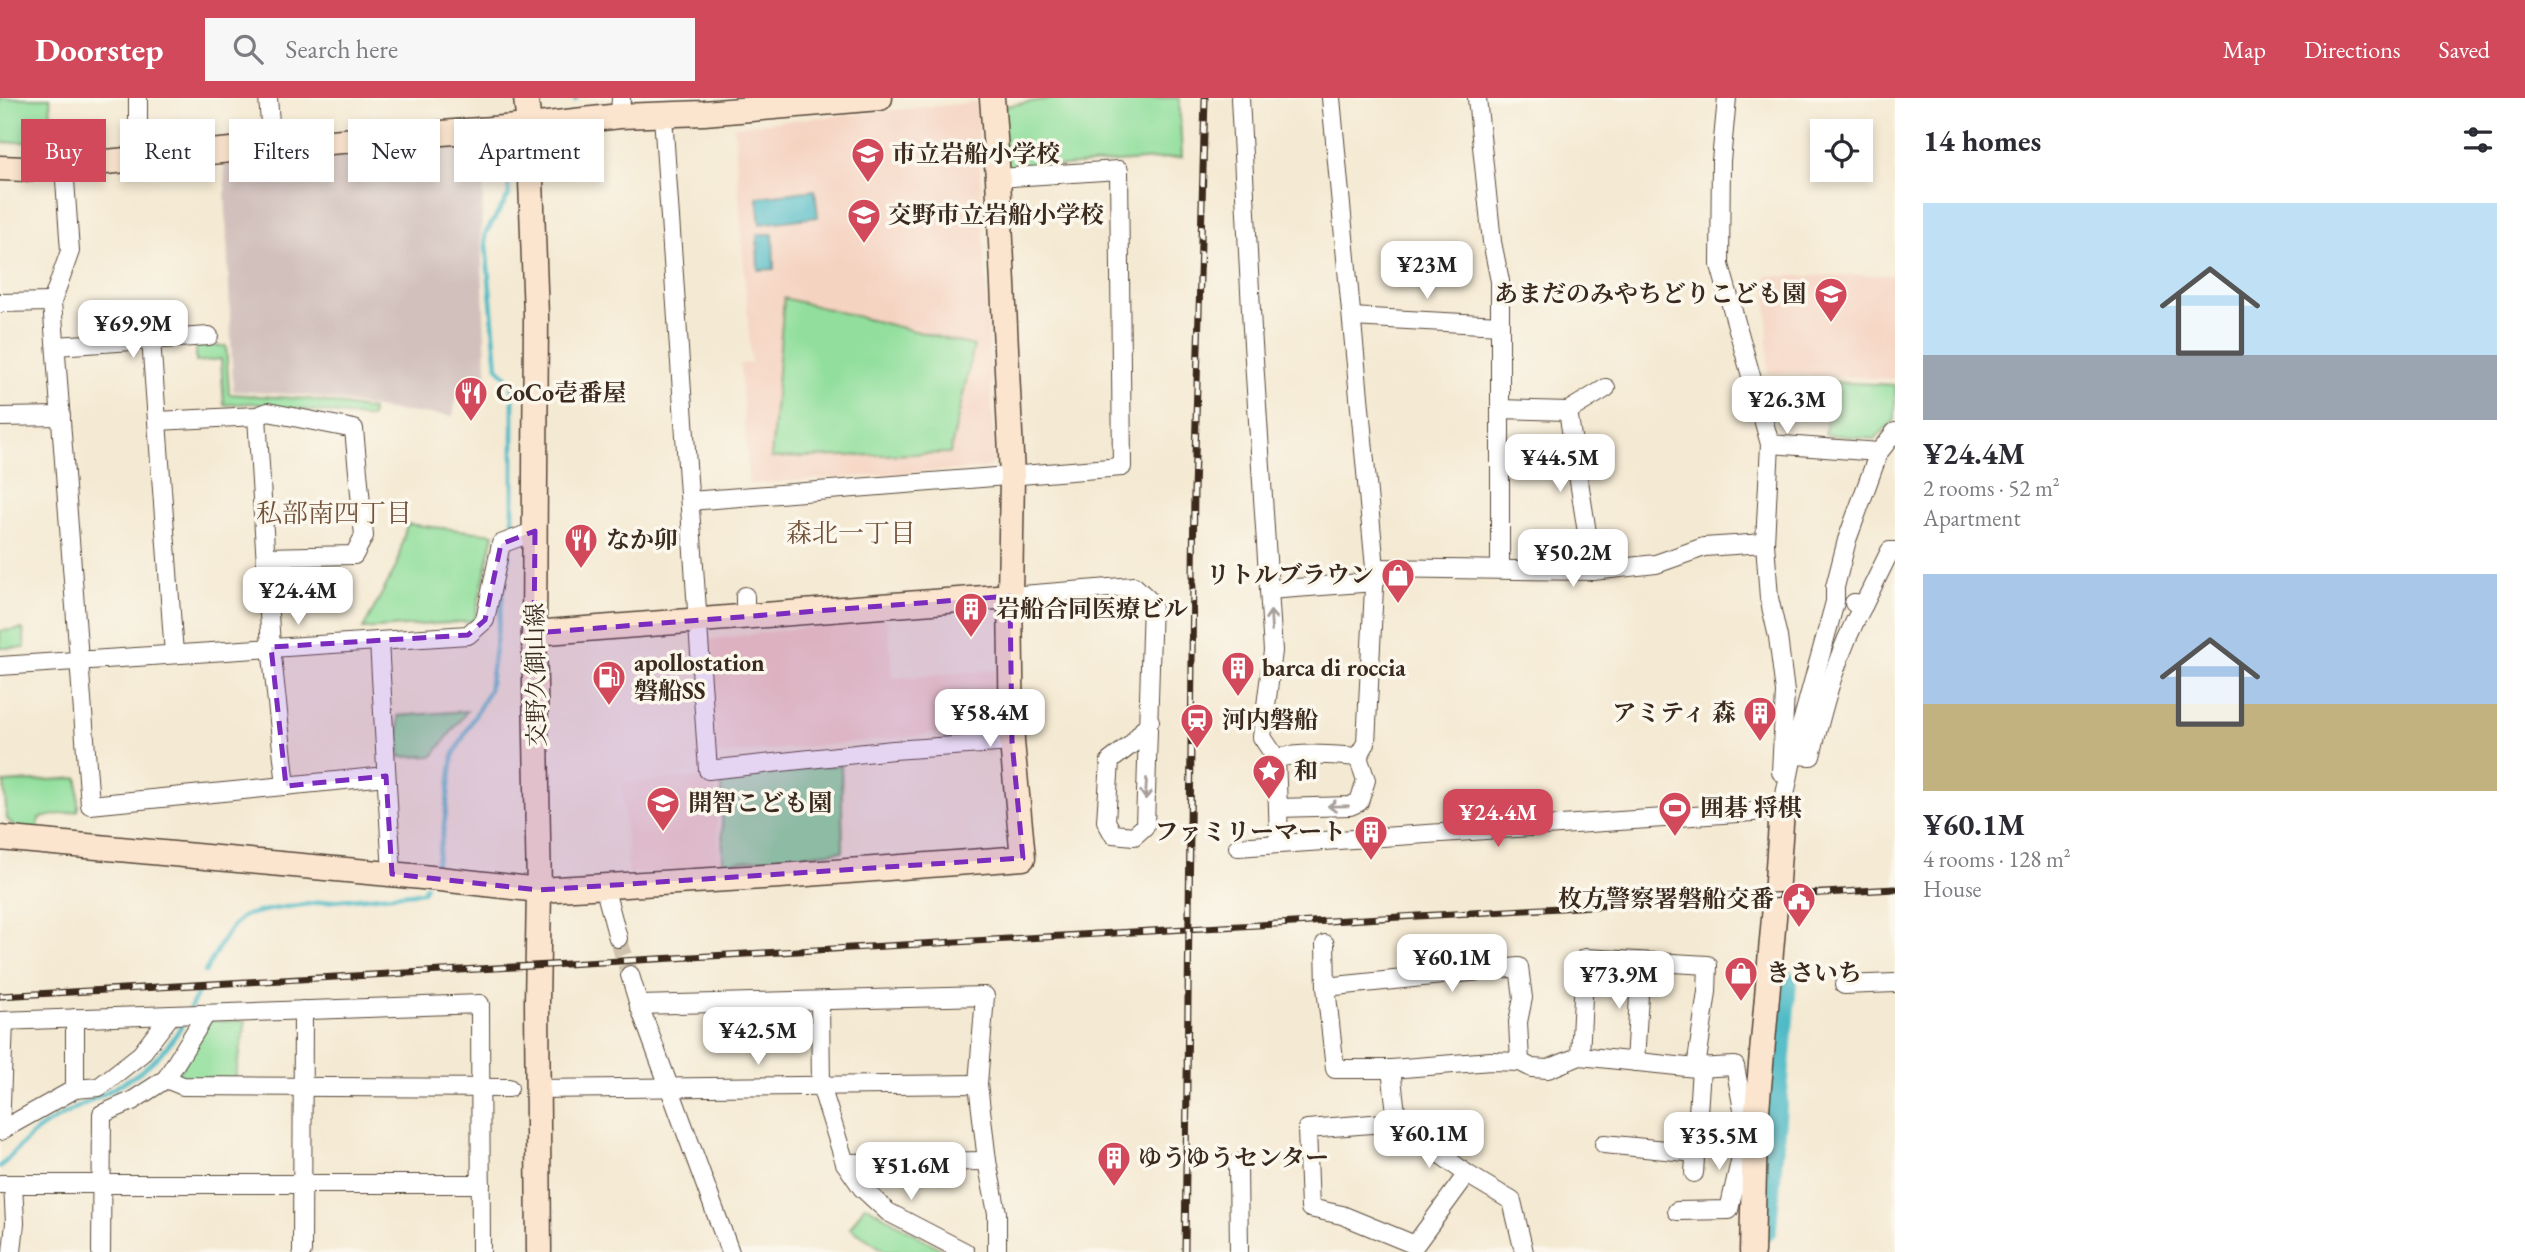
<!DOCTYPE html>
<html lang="en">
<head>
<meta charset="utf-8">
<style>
	:root { --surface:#fff; --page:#f7f7f7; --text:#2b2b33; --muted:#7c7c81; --accent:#d1495b }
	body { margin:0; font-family:"EB Garamond","Noto Serif JP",serif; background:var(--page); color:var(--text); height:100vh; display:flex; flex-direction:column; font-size:26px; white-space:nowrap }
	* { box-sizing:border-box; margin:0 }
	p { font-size:23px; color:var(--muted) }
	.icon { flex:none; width:38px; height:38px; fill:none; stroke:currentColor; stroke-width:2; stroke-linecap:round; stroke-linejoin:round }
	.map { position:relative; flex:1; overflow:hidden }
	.panel { display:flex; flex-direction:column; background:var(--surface); width:630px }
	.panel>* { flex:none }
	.top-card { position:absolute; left:21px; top:21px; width:665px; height:63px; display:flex; gap:14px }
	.fabs { position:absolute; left:1810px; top:21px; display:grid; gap:14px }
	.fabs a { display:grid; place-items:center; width:63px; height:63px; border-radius:0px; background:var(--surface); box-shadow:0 4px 10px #0003; font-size:35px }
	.price { position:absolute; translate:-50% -60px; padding:0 16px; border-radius:14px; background:#fff; color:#222; font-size:23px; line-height:46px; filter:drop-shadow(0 2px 4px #0008) }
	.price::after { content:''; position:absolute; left:50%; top:42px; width:21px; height:16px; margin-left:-10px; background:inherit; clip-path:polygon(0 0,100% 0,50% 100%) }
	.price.active { background:var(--accent); color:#fff }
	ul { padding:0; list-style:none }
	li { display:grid; align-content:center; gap:14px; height:371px; padding:0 28px }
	li span { display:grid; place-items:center; height:217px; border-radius:0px; color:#555 }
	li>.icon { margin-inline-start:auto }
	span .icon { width:126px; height:126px; fill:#fffc; stroke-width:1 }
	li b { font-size:30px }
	h2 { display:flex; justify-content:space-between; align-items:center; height:84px; padding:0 28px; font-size:30px }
	.pill { padding:0 24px; border-radius:0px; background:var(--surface); box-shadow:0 4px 10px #0003; font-size:24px; line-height:63px }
	.pill.active { background:var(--accent); color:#fff }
	header { display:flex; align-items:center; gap:42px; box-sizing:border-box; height:98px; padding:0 35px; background:var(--accent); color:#fff }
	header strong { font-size:33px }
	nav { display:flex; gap:38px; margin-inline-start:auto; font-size:24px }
	.search { width:490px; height:63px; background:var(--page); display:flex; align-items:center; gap:18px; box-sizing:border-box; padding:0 24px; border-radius:0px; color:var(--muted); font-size:26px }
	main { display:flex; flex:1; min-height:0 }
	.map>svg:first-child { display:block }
	.built { fill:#f5d3c1 }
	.industrial { fill:#d1c0bc }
	.green { fill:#92df9d; stroke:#66845e; stroke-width:2 }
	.water { fill:#4dbac6; stroke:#447272; stroke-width:2 }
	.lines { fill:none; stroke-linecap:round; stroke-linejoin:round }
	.stream { stroke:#4dbac6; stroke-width:4.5 }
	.river { stroke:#4dbac6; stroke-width:28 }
	.street-tunnel { stroke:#cfc3ae; stroke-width:18; stroke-dasharray:18 9; stroke-linecap:butt }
	.street-casing { stroke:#574739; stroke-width:20 }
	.secondary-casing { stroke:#574739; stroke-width:27 }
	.street { stroke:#fff; stroke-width:18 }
	.secondary { stroke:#fbe5cf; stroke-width:24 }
	.rail-casing { stroke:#3b2a1e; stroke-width:7 }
	.rail { stroke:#fbf7ec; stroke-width:4.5; stroke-dasharray:13; stroke-linecap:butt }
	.oneway { stroke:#a79f9a }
	.marked { fill:#7b2cbf; fill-opacity:0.2; stroke:#7b2cbf; stroke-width:5; stroke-dasharray:14 9; stroke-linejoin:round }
	.labels { text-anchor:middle; stroke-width:7; stroke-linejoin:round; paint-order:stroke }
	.poi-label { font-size:24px; font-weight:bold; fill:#3b2a1e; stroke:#fbf7ec; text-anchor:start }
	.street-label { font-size:24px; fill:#3b2a1e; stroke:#fbf7ec }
	.neighbourhood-label { font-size:26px; fill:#72523b; stroke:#fbf7ec }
</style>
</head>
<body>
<header>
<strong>Doorstep</strong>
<div class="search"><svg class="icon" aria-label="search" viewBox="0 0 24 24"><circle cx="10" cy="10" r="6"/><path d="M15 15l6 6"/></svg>Search here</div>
<nav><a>Map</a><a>Directions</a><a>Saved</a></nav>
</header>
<main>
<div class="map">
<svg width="1895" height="1154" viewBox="0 0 1895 1154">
	<rect width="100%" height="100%" fill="#fbf7ec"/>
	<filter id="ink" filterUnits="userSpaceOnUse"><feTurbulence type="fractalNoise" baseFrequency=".0143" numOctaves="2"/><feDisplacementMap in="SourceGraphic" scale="14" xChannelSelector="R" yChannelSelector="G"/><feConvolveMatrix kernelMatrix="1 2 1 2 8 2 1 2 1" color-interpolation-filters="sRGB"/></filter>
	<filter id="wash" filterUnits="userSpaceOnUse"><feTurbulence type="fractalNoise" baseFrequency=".00686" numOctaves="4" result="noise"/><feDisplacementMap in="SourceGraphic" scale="28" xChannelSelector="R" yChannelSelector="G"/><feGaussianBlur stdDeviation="1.57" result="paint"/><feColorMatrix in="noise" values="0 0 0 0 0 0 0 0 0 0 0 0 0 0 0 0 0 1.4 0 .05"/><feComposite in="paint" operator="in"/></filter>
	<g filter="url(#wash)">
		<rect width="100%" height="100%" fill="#f4e9d2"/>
		<!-- built -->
		<g class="built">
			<polygon points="977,4 995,364 986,370 749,386 740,266 751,265 734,28"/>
			<polygon points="1895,177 1895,281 1768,275 1767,178"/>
			<polygon points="887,519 893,580 996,572 997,628 887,641 715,657 707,542"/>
			<polygon points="714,678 720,769 628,776 622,685"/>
		</g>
		<!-- industrial -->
		<polygon class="industrial" points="487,41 481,134 487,296 457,297 453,318 394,313 304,297 233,293 224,61"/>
		<!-- green -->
		<g class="green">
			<polygon points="0,0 50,0 52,42 0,45"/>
			<polygon points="1055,0 1179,0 1182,59 1013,72 1002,64 999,9"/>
			<polygon points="784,200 974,248 950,355 771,360"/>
			<polygon points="196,248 226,248 229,296 308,301 372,312 371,320 250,305 224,307 221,261 196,264"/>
			<polygon points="1831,284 1895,287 1895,322 1874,341 1825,336"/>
			<polygon points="407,426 494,436 474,523 363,531 396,469"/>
			<polygon points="23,531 25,550 0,550 0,533"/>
			<polygon points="467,613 433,658 400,659 398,618"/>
			<polygon points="841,667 843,753 723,765 721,678"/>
			<polygon points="78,680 78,713 39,720 38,733 18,732 7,721 4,685"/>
			<polygon points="210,923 246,923 235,980 175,980"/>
			<polygon points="865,1107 946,1154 887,1154 850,1130"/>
		</g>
		<!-- water -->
		<g class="water">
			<polygon points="815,92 818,119 760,126 757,99"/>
			<polygon points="757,136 773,136 774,171 758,172"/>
		</g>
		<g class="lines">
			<!-- stream -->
			<g class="stream">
				<polyline points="575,2 576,0"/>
				<polyline points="506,67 509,97 485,136 497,269 513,286 513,424"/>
				<polyline points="435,771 443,735 453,658 489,592 509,455"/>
				<path d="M205 874C216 855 225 834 241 820 255 808 396 797 423 794L426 788"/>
				<polyline points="190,910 198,895"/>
				<path d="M0 1069C14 1055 28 1038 44 1028 98 995 155 981 185 921"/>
			</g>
			<!-- river -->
			<polyline class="river" points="1763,1130 1783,884"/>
		</g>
	</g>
	<g filter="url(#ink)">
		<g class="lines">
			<!-- street-tunnel -->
			<polyline class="street-tunnel" points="618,840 630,877"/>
			<defs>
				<g id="street">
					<polyline points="138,0 138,61"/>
					<polyline points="268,0 272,49"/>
					<polyline points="1240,0 1252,231 1273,553 1262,639 1276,660"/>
					<path d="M1331 0 1375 470 1366 645 1358 659 1366 682 1359 704 1350 708 1278 710 1276 660C1304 654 1330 657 1358 659"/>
					<polyline points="1477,0 1492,144 1500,183 1500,470"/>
					<polyline points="1727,0 1721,63 1720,167 1770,346 1765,445 1769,500 1778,539 1785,594 1781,674"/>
					<polyline points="620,18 621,0"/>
					<polyline points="663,18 708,672 893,652 1012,644"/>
					<polyline points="64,68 70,153 52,204 90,707 386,678"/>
					<polyline points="0,205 52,204"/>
					<polyline points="1352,219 1500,227"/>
					<polyline points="151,241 174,556"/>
					<polyline points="56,248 209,238"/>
					<polyline points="1500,311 1568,313 1606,290"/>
					<polyline points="1568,313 1593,473"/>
					<polyline points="257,318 271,549 286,688"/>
					<polyline points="0,319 61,318"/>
					<polyline points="157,323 257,318 268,314 354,331 364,438 354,457 266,459"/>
					<polyline points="1770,346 1879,354"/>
					<polyline points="690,403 1122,369 1119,72 998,80"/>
					<polyline points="1375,470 1593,473 1656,466 1704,449 1765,445"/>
					<polyline points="1269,492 1375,484"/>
					<polyline points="745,498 745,520"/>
					<polyline points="1010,498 1134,488 1152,505 1145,728 1134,738 1113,736 1106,723 1110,663 1132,646 1150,623"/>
					<polyline points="1854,505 1864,506 1890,453 1895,453"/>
					<polyline points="379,543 392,776"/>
					<polyline points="0,568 468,537 485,522 501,446 535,433"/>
					<path d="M1793 657 1811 658C1824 605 1837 554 1864 506"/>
					<polyline points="1278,710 1279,746 1782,712 1793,657 1835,504 1835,489 1847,442 1879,354 1895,334"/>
					<polyline points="1238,749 1279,746"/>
					<polyline points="604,788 618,840"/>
					<polyline points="1325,846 1326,889 1335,971 1391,971 1491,963 1520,964 1532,970 1548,971 1580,958 1696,970 1735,968 1745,1023 1755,1034 1743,1050 1729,1112 1677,1113"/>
					<polyline points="630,877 639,907 730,1154"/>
					<polyline points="1844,887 1895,885"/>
					<polyline points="1326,889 1519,869 1523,900 1518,924 1520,964"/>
					<polyline points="820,903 821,988 845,1065 862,1090 888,1114 965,1154"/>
					<polyline points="639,907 985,898 978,986 987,1063 997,1115 997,1154"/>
					<polyline points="206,916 166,981 183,988 509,990"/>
					<polyline points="75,920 75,991"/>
					<polyline points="0,923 480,906 481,1154"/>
					<polyline points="1580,958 1585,860 1708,867 1707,894 1696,970"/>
					<polyline points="1635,964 1641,864"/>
					<polyline points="1391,971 1397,1024 1467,1076 1512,1103 1524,1154"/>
					<polyline points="538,991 978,986"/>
					<polyline points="1397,1024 1307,1031 1310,1110 1342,1117 1415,1147 1467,1076"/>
					<polyline points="0,1033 75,991 99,989 141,956 171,917"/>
					<polyline points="0,1033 4,923"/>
					<polyline points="1604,1046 1696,1055"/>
					<polyline points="845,1065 987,1063"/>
					<polyline points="1238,1065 1239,1154"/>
					<polyline points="1694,1075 1701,970"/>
					<polyline points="0,1086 481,1086"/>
					<polyline points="12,1154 15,1125 13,1086"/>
					<polyline points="101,1154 102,1016 132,1003 166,981"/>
					<polyline points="302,1154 303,912"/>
				</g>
				<g id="secondary">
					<polyline points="526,0 529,28 536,218 534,535 539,792 537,905 539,1154"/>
					<polyline points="0,70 25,71 64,68 231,52 529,28 620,18 704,15 880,0"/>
					<polyline points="534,535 1010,498"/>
					<polyline points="0,740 422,779 539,792 780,778 1023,760 1012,644 1010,498 1012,378 998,80 992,0"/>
					<polyline points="1752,1154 1755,1034 1776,797 1782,712"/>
				</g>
			</defs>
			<!-- street casing -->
			<use href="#street" class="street-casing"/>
			<!-- secondary casing -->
			<use href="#secondary" class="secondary-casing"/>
			<!-- street -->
			<use href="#street" class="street"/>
			<!-- secondary -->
			<use href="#secondary" class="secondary"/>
			<defs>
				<g id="rail">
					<polyline points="0,898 1895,791"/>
					<polyline points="1185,1154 1194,394 1205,0"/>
				</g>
			</defs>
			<!-- rail casing -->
			<use href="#rail" class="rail-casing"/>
			<!-- rail -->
			<use href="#rail" class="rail"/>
		</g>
		<!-- one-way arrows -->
		<defs><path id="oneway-shaft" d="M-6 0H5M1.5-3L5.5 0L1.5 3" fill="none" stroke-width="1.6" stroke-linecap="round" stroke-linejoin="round" transform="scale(1.75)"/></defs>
		<g class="oneway">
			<use href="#oneway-shaft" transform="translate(1271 523) rotate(-93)"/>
			<use href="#oneway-shaft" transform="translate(1146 691) rotate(93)"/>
			<use href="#oneway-shaft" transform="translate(1338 708) rotate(179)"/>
		</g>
	</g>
	<!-- marked area -->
	<path class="marked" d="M535 433 534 535 1010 498 1012 644 1023 760 539 792 392 776 386 678 286 688 271 549 468 537 485 522 501 446Z"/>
	<!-- icons -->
	<defs>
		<symbol id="school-pin" viewBox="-11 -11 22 30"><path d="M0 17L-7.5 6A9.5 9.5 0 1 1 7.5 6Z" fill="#d1495b" stroke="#fbf7ec"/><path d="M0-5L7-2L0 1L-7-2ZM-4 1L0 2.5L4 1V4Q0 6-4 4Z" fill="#fff"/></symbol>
		<symbol id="restaurant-pin" viewBox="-11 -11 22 30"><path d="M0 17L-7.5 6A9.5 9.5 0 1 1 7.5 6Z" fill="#d1495b" stroke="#fbf7ec"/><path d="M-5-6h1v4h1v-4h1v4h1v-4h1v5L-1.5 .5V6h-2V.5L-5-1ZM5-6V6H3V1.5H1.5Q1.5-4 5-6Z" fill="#fff"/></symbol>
		<symbol id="shop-pin" viewBox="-11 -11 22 30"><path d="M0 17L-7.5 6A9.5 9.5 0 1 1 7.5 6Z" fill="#d1495b" stroke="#fbf7ec"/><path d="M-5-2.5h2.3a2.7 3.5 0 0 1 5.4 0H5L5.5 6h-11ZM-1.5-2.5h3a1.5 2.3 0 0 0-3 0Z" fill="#fff"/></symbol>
		<symbol id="building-pin" viewBox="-11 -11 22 30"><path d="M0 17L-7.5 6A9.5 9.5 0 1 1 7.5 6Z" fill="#d1495b" stroke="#fbf7ec"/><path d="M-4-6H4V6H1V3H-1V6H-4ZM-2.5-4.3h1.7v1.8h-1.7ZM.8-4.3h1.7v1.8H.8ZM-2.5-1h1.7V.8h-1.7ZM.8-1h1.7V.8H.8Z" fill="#fff"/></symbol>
		<symbol id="fuel-pin" viewBox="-11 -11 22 30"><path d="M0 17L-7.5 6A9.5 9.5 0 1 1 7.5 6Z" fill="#d1495b" stroke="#fbf7ec"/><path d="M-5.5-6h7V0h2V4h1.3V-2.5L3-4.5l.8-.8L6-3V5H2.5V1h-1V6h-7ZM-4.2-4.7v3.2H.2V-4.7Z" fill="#fff"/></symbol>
		<symbol id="station-pin" viewBox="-11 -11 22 30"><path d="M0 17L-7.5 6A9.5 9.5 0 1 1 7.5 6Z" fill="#d1495b" stroke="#fbf7ec"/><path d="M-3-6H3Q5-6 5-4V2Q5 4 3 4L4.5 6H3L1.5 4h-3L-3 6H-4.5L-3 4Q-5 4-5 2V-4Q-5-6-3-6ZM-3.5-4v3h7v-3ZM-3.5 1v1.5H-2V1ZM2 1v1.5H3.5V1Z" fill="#fff"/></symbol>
		<symbol id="sight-pin" viewBox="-11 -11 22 30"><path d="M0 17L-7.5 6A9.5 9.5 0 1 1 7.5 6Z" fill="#d1495b" stroke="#fbf7ec"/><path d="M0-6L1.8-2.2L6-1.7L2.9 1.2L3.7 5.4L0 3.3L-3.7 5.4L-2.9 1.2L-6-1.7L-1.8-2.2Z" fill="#fff"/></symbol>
		<symbol id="stadium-pin" viewBox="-11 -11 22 30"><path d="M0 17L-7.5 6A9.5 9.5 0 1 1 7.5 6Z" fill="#d1495b" stroke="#fbf7ec"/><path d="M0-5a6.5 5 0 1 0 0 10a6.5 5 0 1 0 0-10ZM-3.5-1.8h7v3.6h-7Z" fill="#fff"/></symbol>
		<symbol id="civic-pin" viewBox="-11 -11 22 30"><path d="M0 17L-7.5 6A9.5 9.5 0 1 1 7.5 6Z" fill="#d1495b" stroke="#fbf7ec"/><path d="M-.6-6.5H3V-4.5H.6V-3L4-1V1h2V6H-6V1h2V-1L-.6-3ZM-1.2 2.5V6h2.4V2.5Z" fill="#fff"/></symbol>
	</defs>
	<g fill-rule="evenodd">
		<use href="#school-pin" x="849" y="37" width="38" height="52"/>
		<use href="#school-pin" x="845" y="98" width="38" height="52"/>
		<use href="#school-pin" x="1812" y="177" width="38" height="52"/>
		<use href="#restaurant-pin" x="452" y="276" width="38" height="52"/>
		<use href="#restaurant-pin" x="562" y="423" width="38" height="52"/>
		<use href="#shop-pin" x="1379" y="458" width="38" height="52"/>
		<use href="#building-pin" x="952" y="492" width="38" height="52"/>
		<use href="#building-pin" x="1219" y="551" width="38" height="52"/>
		<use href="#fuel-pin" x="590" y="560" width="38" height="52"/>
		<use href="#building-pin" x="1741" y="596" width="38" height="52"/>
		<use href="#station-pin" x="1178" y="603" width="38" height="52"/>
		<use href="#sight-pin" x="1250" y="654" width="38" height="52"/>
		<use href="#school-pin" x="644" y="686" width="38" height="52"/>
		<use href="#stadium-pin" x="1656" y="691" width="38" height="52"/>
		<use href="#building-pin" x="1352" y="715" width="38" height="52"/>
		<use href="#civic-pin" x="1780" y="782" width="38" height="52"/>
		<use href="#shop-pin" x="1722" y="856" width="38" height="52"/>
		<use href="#building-pin" x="1095" y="1041" width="38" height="52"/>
	</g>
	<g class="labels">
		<!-- poi labels -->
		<g class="poi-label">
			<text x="892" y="64">市立岩船小学校</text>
			<text x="888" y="125">交野市立岩船小学校</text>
			<text x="1806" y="204" text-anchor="end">あまだのみやちどりこども園</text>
			<text x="496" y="303">CoCo壱番屋</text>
			<text x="606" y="450">なか卯</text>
			<text x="1374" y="485" text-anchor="end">リトルブラウン</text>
			<text x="996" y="519">岩船合同医療ビル</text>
			<text x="634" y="573">apollostation<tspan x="634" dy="28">磐船SS</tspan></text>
			<text x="1262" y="578">barca di roccia</text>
			<text x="1736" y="623" text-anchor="end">アミティ 森</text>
			<text x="1222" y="630">河内磐船</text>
			<text x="1294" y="681">和</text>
			<text x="688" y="713">開智こども園</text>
			<text x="1700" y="718">囲碁 将棋</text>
			<text x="1346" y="742" text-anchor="end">ファミリーマート</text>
			<text x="1774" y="809" text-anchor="end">枚方警察署磐船交番</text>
			<text x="1766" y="883">きさいち</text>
			<text x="1138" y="1068">ゆうゆうセンター</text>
		</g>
		<!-- street labels -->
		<g class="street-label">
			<text transform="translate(536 577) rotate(-91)" y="8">交野久御山線</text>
		</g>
		<!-- neighbourhood labels -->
		<g class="neighbourhood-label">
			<text x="334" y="424">私部南四丁目</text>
			<text x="851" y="444">森北一丁目</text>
		</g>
	</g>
</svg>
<div class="fabs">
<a><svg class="icon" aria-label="locate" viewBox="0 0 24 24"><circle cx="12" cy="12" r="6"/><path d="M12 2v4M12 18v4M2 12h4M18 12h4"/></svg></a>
</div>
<b class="price" style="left:1427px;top:203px">¥23M</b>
<b class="price" style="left:133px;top:262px">¥69.9M</b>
<b class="price" style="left:1787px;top:338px">¥26.3M</b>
<b class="price" style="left:1560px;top:396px">¥44.5M</b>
<b class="price" style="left:1573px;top:491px">¥50.2M</b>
<b class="price" style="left:298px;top:529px">¥24.4M</b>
<b class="price" style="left:990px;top:651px">¥58.4M</b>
<b class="price active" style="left:1498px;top:751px">¥24.4M</b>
<b class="price" style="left:1452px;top:896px">¥60.1M</b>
<b class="price" style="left:1619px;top:913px">¥73.9M</b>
<b class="price" style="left:758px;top:969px">¥42.5M</b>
<b class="price" style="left:1429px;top:1072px">¥60.1M</b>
<b class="price" style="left:1719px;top:1074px">¥35.5M</b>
<b class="price" style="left:911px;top:1104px">¥51.6M</b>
<div class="top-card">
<a class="pill active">Buy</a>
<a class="pill">Rent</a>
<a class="pill">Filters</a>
<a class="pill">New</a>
<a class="pill">Apartment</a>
</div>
</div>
<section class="panel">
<h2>14 homes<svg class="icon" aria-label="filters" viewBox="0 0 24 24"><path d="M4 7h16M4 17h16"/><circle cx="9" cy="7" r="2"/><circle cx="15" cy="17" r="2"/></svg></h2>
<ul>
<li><span style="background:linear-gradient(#bfe0f5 70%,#9aa5b1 0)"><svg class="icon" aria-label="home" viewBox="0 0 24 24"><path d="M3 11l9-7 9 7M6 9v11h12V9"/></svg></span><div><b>¥24.4M</b><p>2 rooms · 52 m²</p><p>Apartment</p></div></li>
<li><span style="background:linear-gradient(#a9c7e8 60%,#c2b280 0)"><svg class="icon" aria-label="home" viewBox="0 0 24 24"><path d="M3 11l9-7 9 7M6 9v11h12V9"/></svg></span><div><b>¥60.1M</b><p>4 rooms · 128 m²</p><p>House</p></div></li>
</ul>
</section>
</main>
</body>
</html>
